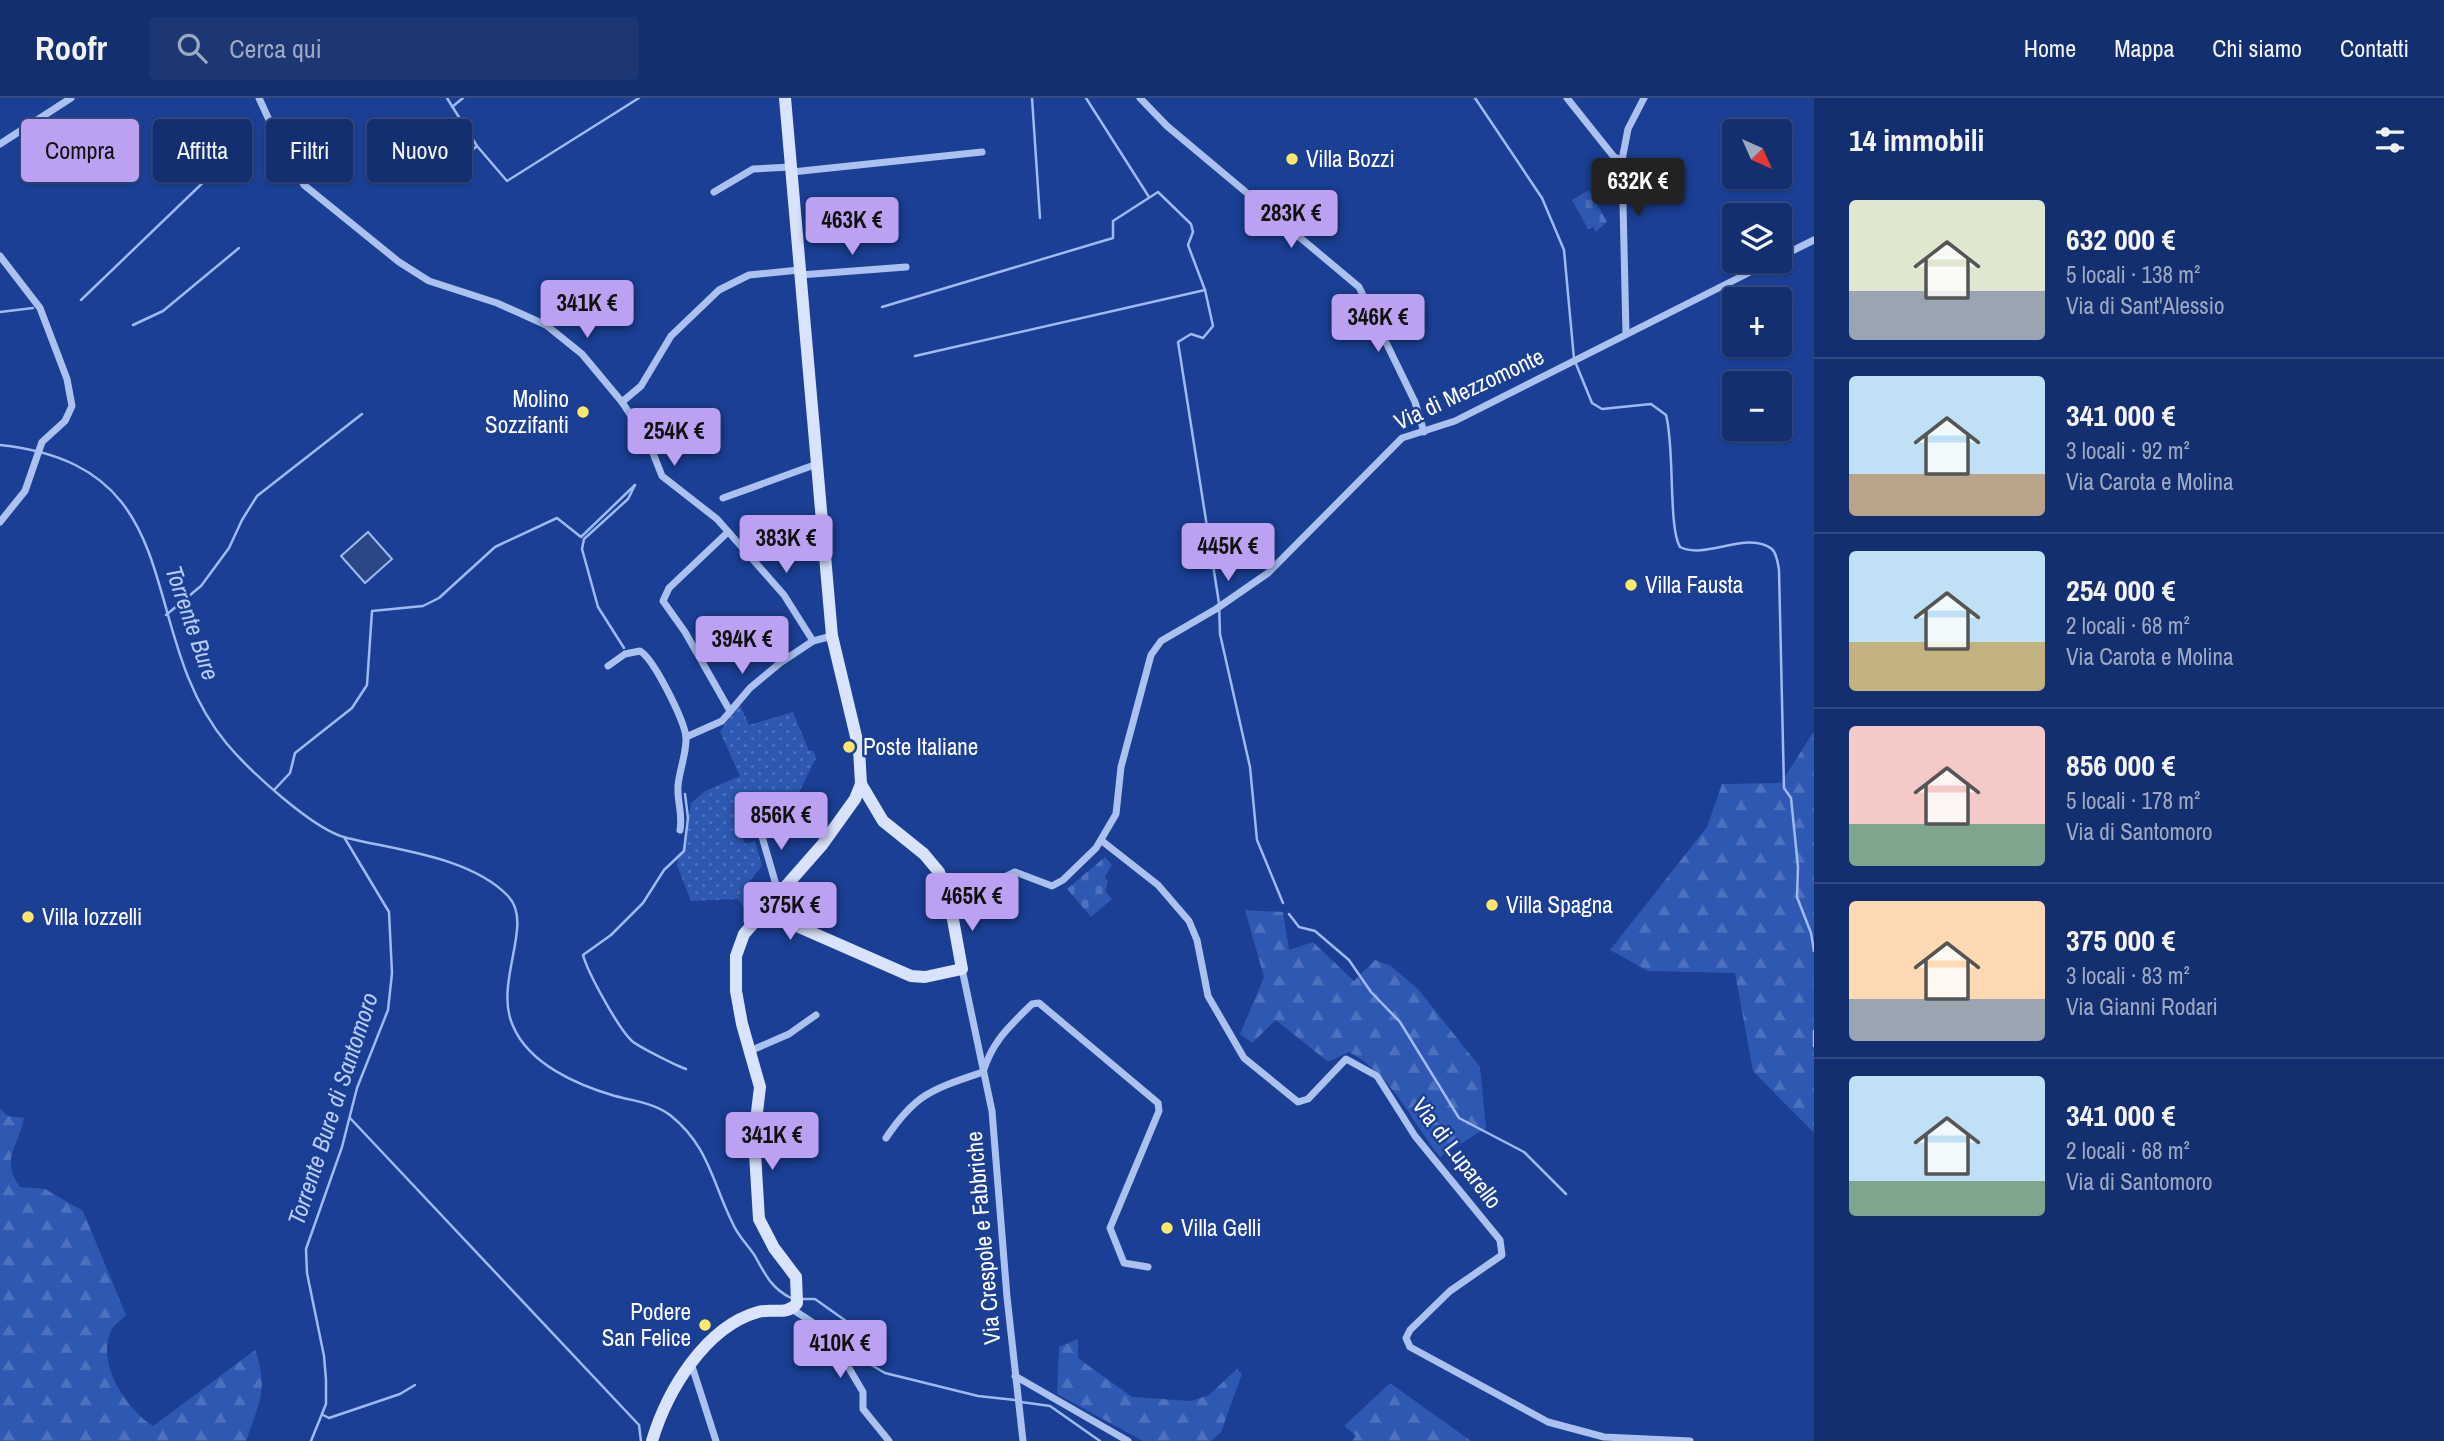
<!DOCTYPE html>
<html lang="it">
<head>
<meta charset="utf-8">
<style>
	:root { --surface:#142f6f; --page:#1d3774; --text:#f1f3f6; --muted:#9da9c3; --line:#334a82; --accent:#bca0f2 }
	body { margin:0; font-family:"Archivo Narrow",sans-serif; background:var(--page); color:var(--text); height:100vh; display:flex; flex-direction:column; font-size:26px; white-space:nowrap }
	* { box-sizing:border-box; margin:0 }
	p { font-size:23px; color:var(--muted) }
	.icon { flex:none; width:38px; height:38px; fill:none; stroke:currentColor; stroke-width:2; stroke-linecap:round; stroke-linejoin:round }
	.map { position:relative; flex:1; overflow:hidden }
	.sheet { display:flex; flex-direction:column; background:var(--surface); width:630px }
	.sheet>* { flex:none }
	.top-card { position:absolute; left:21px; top:21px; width:665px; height:63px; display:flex; gap:14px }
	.needle { width:46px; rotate:135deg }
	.buttons { position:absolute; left:1722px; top:21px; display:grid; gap:14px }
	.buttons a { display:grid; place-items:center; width:70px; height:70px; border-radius:7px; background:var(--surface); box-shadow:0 2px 5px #0004,0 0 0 2px var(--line); font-size:35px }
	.price { position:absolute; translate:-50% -60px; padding:0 16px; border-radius:7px; background:var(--accent); color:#111; font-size:23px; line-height:46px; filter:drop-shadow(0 2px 4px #0008) }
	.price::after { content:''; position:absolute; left:50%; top:42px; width:21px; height:16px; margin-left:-10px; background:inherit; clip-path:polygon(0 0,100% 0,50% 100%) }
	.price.active { background:#222; color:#fff }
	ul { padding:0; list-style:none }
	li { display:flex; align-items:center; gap:21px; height:175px; padding:0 35px }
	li+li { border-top:2px solid var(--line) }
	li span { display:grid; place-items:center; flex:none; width:196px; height:140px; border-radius:7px; color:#555 }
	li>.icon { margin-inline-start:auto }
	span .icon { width:84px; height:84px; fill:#fffc; stroke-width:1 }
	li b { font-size:30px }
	h2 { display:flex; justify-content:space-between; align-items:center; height:84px; padding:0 35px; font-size:30px }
	.tag { padding:0 24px; border-radius:7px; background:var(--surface); box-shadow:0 2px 5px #0004,0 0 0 2px var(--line); font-size:24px; line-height:63px }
	.tag.active { background:var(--accent); color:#111 }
	header { display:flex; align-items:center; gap:42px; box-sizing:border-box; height:98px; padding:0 35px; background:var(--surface); border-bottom:2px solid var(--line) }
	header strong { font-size:33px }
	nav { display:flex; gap:38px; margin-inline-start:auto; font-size:24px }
	.search { width:490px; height:63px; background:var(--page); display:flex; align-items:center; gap:18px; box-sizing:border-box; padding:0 24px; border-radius:7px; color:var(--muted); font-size:26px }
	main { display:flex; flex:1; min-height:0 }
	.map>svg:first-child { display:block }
	.forest { fill:url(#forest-firs) }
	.cemetery { fill:url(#cemetery-stones) }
	.park { fill:url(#park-dots) }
	.water { fill:#2c4787; stroke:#9ebaf2; stroke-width:2 }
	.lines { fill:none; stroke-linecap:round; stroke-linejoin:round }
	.stream { stroke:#9ebaf2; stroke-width:2.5 }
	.street { stroke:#abc1f0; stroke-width:7 }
	.secondary { stroke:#d9e3fb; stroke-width:12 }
	.poi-dot { fill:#ffe76a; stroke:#1a3f94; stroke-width:2.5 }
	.labels { text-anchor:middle; stroke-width:5; stroke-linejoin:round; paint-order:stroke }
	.poi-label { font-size:23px; fill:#fff; stroke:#1a3f94; text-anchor:start }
	.street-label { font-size:23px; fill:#fff; stroke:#1a3f94 }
	.water-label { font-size:24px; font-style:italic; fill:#b7ccf6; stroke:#1a3f94 }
</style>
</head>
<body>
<header>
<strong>Roofr</strong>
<div class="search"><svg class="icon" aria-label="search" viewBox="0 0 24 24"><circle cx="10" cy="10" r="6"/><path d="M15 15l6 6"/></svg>Cerca qui</div>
<nav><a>Home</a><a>Mappa</a><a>Chi siamo</a><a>Contatti</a></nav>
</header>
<main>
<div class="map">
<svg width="1814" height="1343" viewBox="0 0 1814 1343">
	<defs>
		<pattern id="forest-firs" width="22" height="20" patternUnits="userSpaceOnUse" patternTransform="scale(1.75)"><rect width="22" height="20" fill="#2e58b2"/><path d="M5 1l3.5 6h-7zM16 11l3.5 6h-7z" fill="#4d71be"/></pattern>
		<pattern id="cemetery-stones" width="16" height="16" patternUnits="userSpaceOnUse" patternTransform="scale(1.75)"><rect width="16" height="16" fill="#2e58b2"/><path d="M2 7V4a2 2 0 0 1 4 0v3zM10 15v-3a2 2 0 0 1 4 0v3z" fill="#4d71be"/></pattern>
		<pattern id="park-dots" width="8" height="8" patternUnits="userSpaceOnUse" patternTransform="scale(1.75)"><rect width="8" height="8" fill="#2e58b2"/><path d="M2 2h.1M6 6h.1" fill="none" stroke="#4d71be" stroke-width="1.8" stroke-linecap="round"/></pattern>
	</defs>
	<rect width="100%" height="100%" fill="#1a3f94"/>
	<!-- forest -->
	<g class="forest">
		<polygon points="1814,633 1814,1035 1753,973 1735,875 1648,873 1610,852 1707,729 1722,686 1781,685"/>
		<path d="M1245 812 1283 814 1289 852 1313 844 1354 883 1375 862 1391 868 1418 891 1480 969 1486 1030 1440 1059C1411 1023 1392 976 1349 954L1328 964 1276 922 1252 945 1240 936 1264 879Z"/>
		<path d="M0 1011 8 1018 24 1020C18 1050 0 1061 20 1089L45 1091 83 1113 126 1217C122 1222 113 1227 111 1233 96 1266 127 1312 153 1328L255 1252C269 1290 259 1306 246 1343H0Z"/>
		<polygon points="1078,1241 1078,1260 1132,1299 1191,1303 1209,1297 1237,1271 1242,1276 1221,1334 1211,1343 1143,1343 1057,1296 1059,1249"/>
		<polygon points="1390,1285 1471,1343 1352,1343 1356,1338 1344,1328"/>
	</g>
	<!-- cemetery -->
	<g class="cemetery">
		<polygon points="1589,92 1607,124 1596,134 1593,129 1588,131 1572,102"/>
		<polygon points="1105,759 1112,767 1105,779 1108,784 1105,793 1112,801 1091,819 1067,791"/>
	</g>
	<!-- park -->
	<polygon class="park" points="739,605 749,627 793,614 809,653 813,652 816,660 798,696 756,718 749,717 739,727 745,746 755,743 762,768 749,784 766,802 750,818 738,801 691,803 677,767 678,759 685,751 691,705 705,693 740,678 720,634"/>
	<!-- water -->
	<polygon class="water" points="368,434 392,461 365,485 341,458"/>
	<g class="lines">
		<!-- stream -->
		<g class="stream">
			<polyline points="447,0 477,48 507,83 639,0"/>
			<polyline points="1032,0 1040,120"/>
			<polyline points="1086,0 1149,99"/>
			<path d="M1475 0 1542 100 1564 152 1574 261 1592 305 1602 311 1651 306 1666 317C1675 349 1668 429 1680 449 1706 462 1747 432 1772 451 1777 456 1778 466 1779 472L1784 690 1791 700 1798 769 1797 799 1811 835 1814 853"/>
			<polyline points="452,9 463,0"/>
			<polyline points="448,73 477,48"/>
			<polyline points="81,202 214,74"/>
			<polyline points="882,209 1113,140 1113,123 1158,94 1191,126 1193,134 1188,147 1205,192 1213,228 1203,240 1191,236 1178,244 1219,505 1220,536 1250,669 1257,742 1283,805"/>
			<polyline points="0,214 33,210"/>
			<polyline points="133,227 163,213 239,150"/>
			<polyline points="915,258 1205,192"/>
			<path d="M0 347C196 368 132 532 227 646 249 672 313 732 347 740 396 752 471 759 508 798 535 826 493 884 513 928 529 966 577 987 615 998 634 1003 654 1005 670 1017 709 1048 712 1084 733 1126 738 1138 748 1147 755 1158 765 1176 771 1190 791 1200"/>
			<polyline points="166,517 201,488 229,450 242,422 257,398 362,316"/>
			<polyline points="624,550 598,509 582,451 584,441 628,401 635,387"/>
			<polyline points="275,691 290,675 295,655 352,610 367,587 372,513 423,508 439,500 495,449 557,420 581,439 635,387"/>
			<path d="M685 696 688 720 684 753 664 772 643 805 611 837 583 857C588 875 618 930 632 943 639 949 677 968 686 971"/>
			<polyline points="1289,816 1299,829 1315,833 1349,862 1371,894 1400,924 1459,1020 1524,1054 1566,1096"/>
			<polyline points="1814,933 1814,948"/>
			<polyline points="350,1020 639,1327 641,1343"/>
			<polyline points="801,1201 815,1201 846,1223 856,1258 885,1275 978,1298 1015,1302"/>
			<polyline points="1021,1304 1050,1308 1100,1343"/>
			<polyline points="323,1317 329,1320 400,1296 415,1287"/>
			<polyline points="311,1343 326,1306 326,1282 324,1258 307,1175 306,1151 342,1049 357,990 388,912 392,875 389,814 344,739"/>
		</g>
		<!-- street -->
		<g class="street">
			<polyline points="259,0 281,48 304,87 399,164 429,183 497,205 546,227 582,256 622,304 649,345 662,378 717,421 784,497 813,543"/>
			<polyline points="1140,0 1167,28 1359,189 1415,304 1424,334"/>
			<polyline points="1567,0 1614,59 1622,62"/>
			<polyline points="0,46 71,0"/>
			<polyline points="792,74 982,54"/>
			<polyline points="714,94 753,71 791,69"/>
			<polyline points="0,158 40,210 67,281 72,308 65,323 42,344 25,393 0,424"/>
			<polyline points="1780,159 1814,142"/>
			<polyline points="800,177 906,169"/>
			<polyline points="1626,236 1622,62 1628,31 1644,0"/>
			<polyline points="622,304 641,288 671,238 719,192 749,177 799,172"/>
			<polyline points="723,400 817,366"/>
			<polyline points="728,434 669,490 663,503 685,534 730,613"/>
			<path d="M608 568 625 556 640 553C654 561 684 622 686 639 687 654 679 673 678 688 677 704 683 716 680 732"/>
			<polyline points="686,639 722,623 750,590 780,565 813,543 832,538"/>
			<polyline points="756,718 779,797"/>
			<polyline points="1102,743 1158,787 1189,823 1197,842 1208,898 1244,960 1298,1004 1308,1001 1346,961 1377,978 1415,1038 1500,1142 1502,1157 1450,1193 1410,1232 1406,1240 1410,1249 1548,1324 1604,1339 1690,1343"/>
			<polyline points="950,805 1015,774 1052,788 1063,782 1096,750 1116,716 1121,669 1151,557 1161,543 1216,511 1268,475 1402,340 1455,323 1772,163"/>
			<polyline points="962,871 992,1013 1007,1199 1023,1343"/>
			<polyline points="750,953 789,936 816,917"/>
			<path d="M886 1040C916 995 933 991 983 974 993 942 1009 929 1032 906L1039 905 1158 1005 1159 1013 1110 1130 1124 1165 1148 1169"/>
			<polyline points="792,1211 824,1232 833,1243 863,1294 863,1311 889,1343"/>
			<polyline points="691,1265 716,1343"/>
			<polyline points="1015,1278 1128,1343"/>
		</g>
		<!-- secondary -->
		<g class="secondary">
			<polyline points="761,816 774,818 911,878 925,879 962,871 950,805 939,774 924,756 883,723 861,686 859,651 832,538 785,0"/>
			<path d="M652 1343C667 1293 705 1229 758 1214 771 1210 788 1218 797 1205L796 1179 774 1150 759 1121 754 1039 760 989 742 926 736 893V858L744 836 822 747 855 701 861 686"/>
		</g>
	</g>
	<!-- markers -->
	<g class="poi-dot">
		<circle cx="1292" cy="61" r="7"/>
		<circle cx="583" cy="314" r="7"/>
		<circle cx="1631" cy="487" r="7"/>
		<circle cx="849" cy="649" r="7"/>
		<circle cx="1492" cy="807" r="7"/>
		<circle cx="28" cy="819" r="7"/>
		<circle cx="1167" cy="1130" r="7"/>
		<circle cx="705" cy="1227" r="7"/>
	</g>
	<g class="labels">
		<!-- poi labels -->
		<g class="poi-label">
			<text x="1306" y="69">Villa Bozzi</text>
			<text x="569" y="309" text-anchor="end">Molino<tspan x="569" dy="26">Sozzifanti</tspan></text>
			<text x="1645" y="495">Villa Fausta</text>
			<text x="863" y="657">Poste Italiane</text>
			<text x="1506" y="815">Villa Spagna</text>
			<text x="42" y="827">Villa Iozzelli</text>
			<text x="1181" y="1138">Villa Gelli</text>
			<text x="691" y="1222" text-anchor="end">Podere<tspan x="691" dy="26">San Felice</tspan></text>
		</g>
		<!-- street labels -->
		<g class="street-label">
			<text transform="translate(1469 291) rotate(-25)" y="8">Via di Mezzomonte</text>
			<text transform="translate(1457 1055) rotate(53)" y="8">Via di Luparello</text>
			<text transform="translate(983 1140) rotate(-95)" y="8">Via Crespole e Fabbriche</text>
		</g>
		<!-- water labels -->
		<g class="water-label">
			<text transform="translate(192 525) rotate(71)" y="8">Torrente Bure</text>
			<text transform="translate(333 1011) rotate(-72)" y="8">Torrente Bure di Santomoro</text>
		</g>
	</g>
</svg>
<div class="buttons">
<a><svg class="needle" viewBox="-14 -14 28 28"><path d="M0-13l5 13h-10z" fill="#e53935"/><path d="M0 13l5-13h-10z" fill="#9da9c3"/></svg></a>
<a><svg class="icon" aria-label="layers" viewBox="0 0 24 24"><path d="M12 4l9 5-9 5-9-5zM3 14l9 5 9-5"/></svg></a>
<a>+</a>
<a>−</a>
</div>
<b class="price active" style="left:1638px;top:120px">632K €</b>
<b class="price" style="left:1291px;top:152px">283K €</b>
<b class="price" style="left:852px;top:159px">463K €</b>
<b class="price" style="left:587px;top:242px">341K €</b>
<b class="price" style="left:1378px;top:256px">346K €</b>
<b class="price" style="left:674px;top:370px">254K €</b>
<b class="price" style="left:786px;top:477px">383K €</b>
<b class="price" style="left:1228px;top:485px">445K €</b>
<b class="price" style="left:742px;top:578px">394K €</b>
<b class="price" style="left:781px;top:754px">856K €</b>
<b class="price" style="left:972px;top:835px">465K €</b>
<b class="price" style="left:790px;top:844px">375K €</b>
<b class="price" style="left:772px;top:1074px">341K €</b>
<b class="price" style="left:840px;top:1282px">410K €</b>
<div class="top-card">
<a class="tag active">Compra</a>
<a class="tag">Affitta</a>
<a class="tag">Filtri</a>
<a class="tag">Nuovo</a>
</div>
</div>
<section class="sheet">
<h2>14 immobili<svg class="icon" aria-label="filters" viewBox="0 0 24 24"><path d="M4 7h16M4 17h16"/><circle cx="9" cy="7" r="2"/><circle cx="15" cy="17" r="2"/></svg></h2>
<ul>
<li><span style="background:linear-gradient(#dfe7d0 65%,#9aa5b1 0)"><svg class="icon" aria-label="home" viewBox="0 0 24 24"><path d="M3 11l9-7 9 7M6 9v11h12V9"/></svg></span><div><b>632 000 €</b><p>5 locali · 138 m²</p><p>Via di Sant'Alessio</p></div></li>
<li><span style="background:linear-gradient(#bfe0f5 70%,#b9a48a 0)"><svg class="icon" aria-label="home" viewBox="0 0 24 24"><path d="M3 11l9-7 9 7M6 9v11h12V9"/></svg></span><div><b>341 000 €</b><p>3 locali · 92 m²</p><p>Via Carota e Molina</p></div></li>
<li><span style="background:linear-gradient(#bfe0f5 65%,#c2b280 0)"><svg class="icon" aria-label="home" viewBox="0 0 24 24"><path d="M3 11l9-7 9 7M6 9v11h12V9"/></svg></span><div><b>254 000 €</b><p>2 locali · 68 m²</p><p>Via Carota e Molina</p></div></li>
<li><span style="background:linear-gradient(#f6c9c9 70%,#7fa58c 0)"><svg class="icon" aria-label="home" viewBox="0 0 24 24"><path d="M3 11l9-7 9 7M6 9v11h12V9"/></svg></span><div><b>856 000 €</b><p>5 locali · 178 m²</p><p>Via di Santomoro</p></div></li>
<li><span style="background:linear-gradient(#ffd9b3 70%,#9aa5b1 0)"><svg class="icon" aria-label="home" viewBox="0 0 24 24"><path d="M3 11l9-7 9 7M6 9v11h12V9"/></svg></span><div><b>375 000 €</b><p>3 locali · 83 m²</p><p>Via Gianni Rodari</p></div></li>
<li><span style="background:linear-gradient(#bfe0f5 75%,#7fa58c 0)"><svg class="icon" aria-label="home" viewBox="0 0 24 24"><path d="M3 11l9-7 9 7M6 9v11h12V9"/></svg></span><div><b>341 000 €</b><p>2 locali · 68 m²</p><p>Via di Santomoro</p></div></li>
</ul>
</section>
</main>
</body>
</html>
